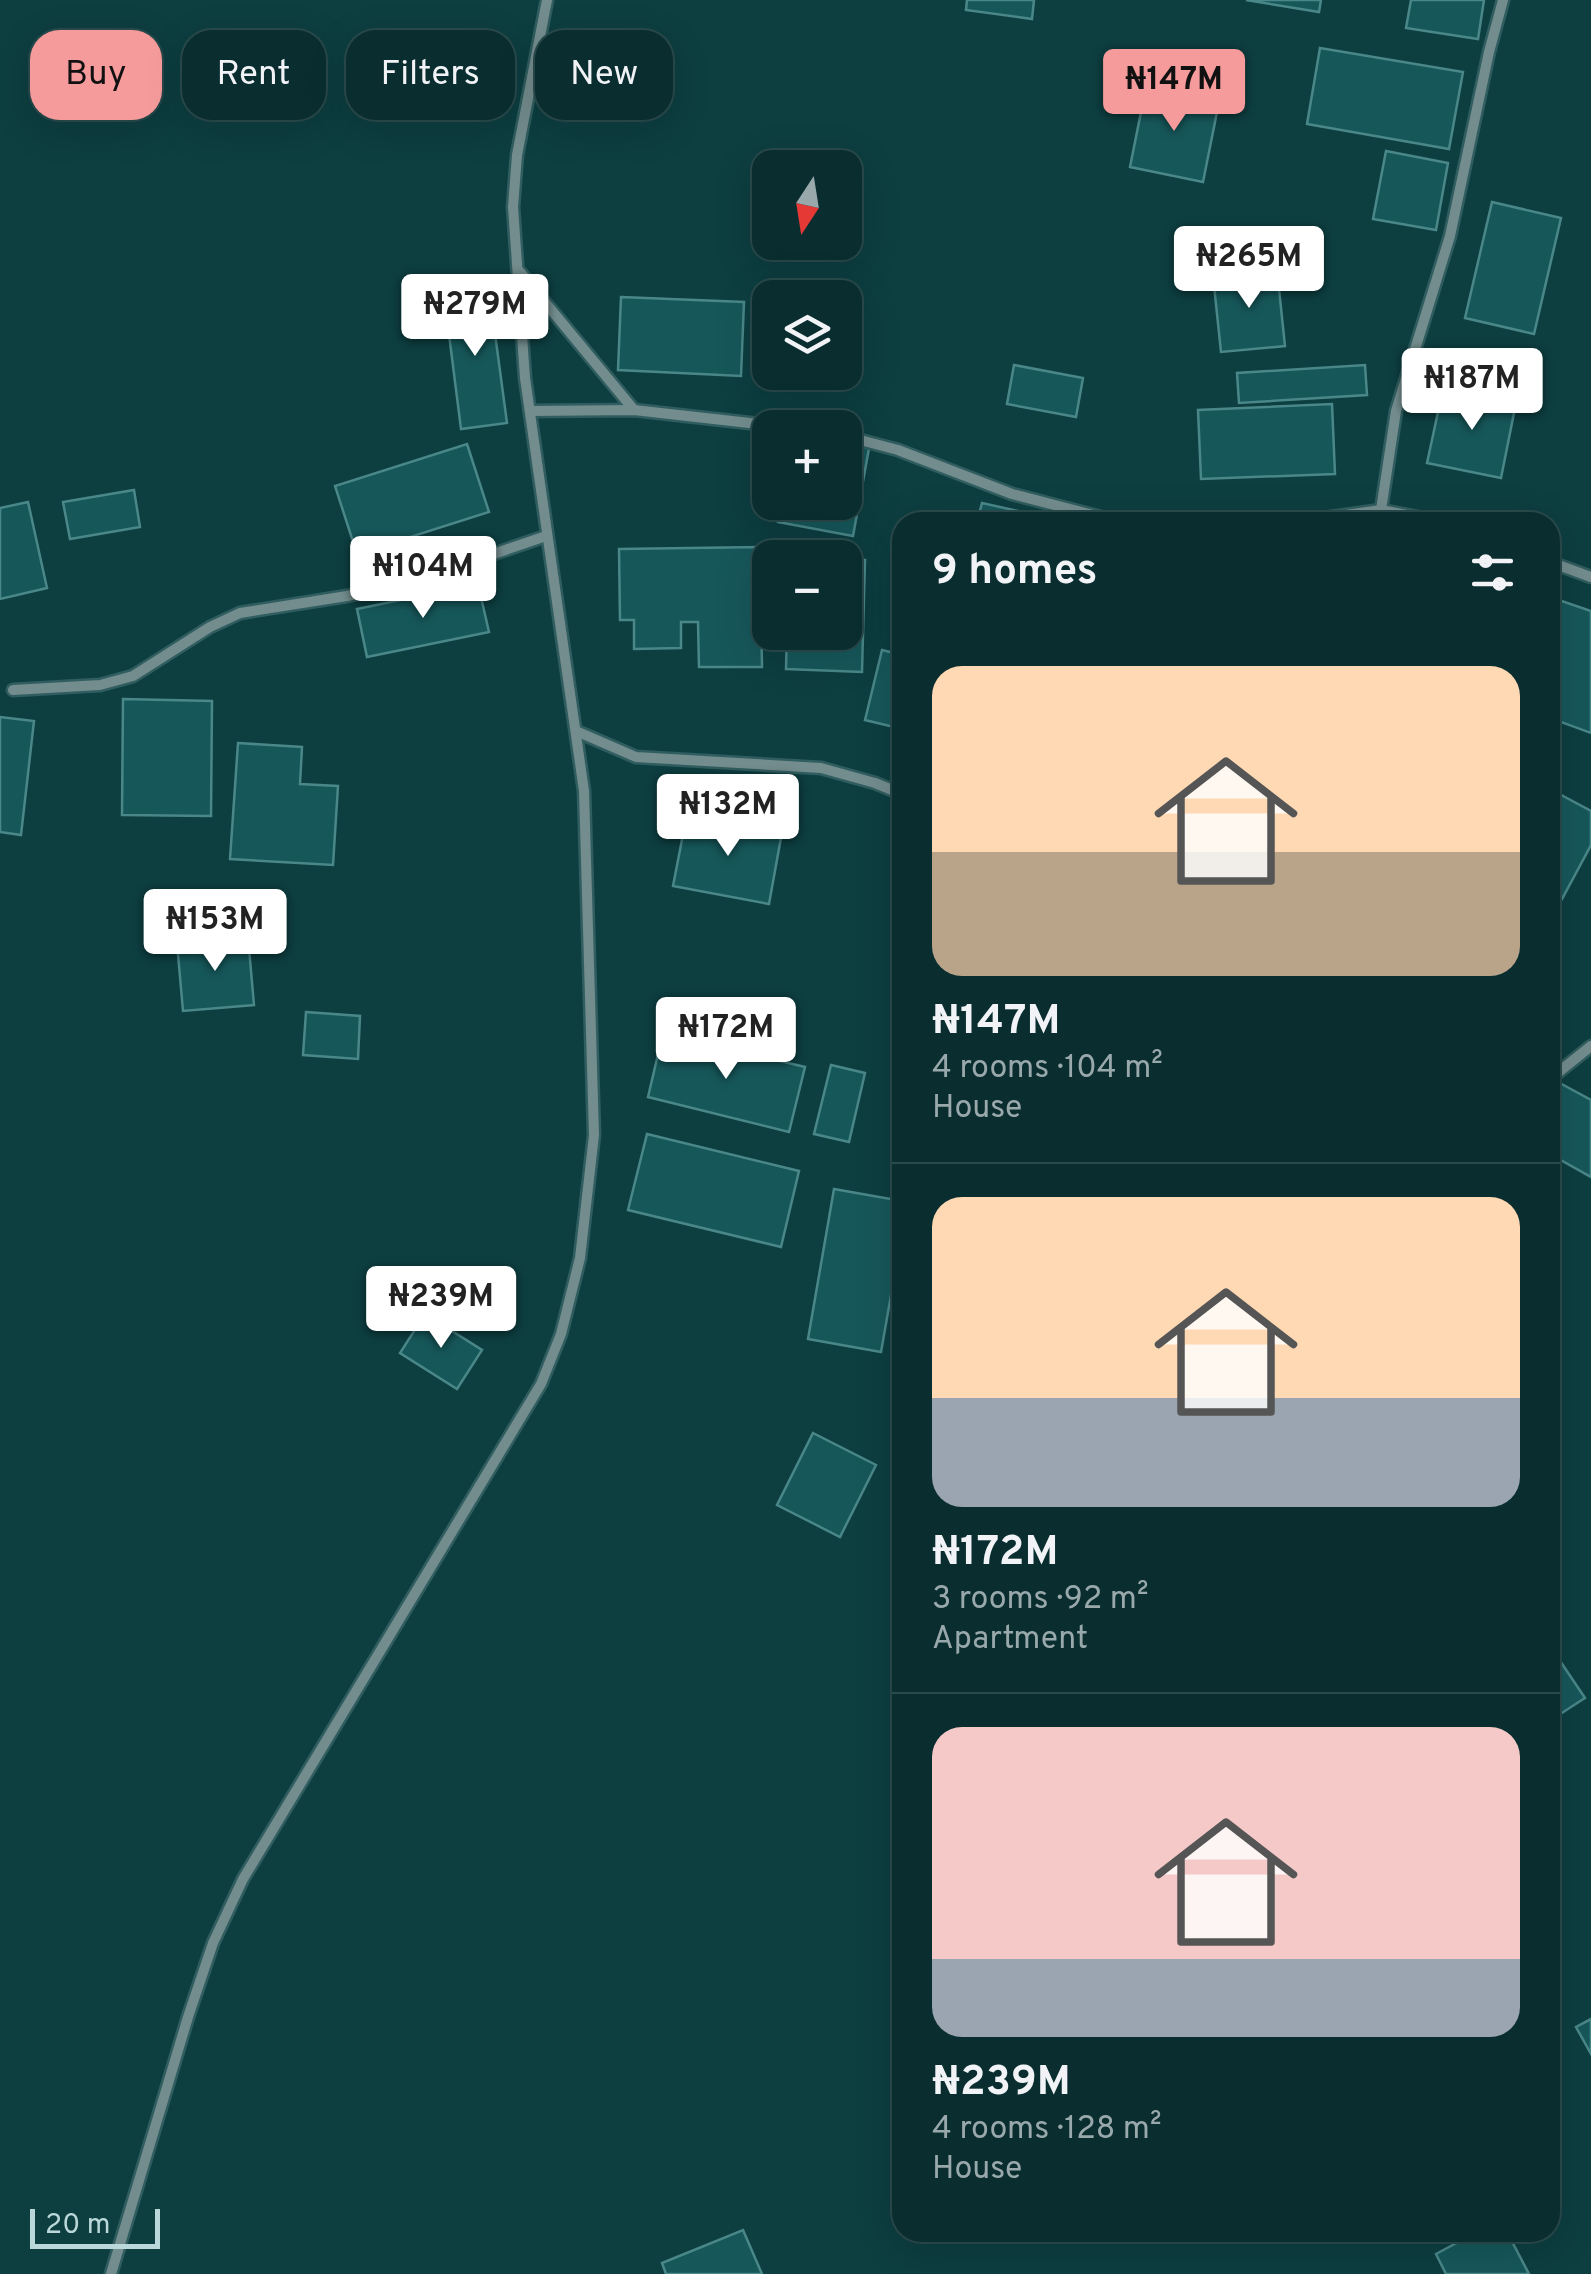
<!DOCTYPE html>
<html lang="en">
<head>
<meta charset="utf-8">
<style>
	:root { --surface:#0a2e30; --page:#133638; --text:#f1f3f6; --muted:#99a8ab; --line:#2a4a4c; --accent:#f59b9c }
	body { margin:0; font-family:Overpass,sans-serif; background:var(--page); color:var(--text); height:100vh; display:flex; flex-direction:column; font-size:38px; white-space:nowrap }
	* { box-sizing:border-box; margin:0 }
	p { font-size:32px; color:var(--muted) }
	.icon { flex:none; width:55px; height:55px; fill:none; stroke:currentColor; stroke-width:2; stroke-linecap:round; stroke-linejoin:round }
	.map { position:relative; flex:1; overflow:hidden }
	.panel { position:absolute; left:892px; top:512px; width:668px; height:1730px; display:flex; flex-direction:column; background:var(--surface); border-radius:30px; box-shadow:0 10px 40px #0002,0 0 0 2px var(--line) }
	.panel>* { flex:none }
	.guide { position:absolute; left:30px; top:30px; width:712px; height:90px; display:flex; gap:20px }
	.needle { width:65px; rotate:192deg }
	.fabs { position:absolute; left:752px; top:150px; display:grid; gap:20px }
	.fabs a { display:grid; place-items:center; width:110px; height:110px; border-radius:20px; background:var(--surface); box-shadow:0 10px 40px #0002,0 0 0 2px var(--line); font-size:50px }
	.scale { position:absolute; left:30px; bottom:25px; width:130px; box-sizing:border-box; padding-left:10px; border:5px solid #bad8d9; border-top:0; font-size:28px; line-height:35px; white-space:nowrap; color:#bad8d9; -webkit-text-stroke:8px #0d3e40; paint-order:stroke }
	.price { position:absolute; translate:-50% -85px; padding:0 22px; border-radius:10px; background:#fff; color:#222; font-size:32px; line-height:65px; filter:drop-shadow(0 2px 5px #0008) }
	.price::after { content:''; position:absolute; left:50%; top:60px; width:30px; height:22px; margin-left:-15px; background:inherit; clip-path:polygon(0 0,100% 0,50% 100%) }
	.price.selected { background:var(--accent); color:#111 }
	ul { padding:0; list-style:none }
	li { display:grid; align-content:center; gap:20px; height:530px; padding:0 40px }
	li+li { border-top:2px solid var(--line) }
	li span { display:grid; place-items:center; height:310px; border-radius:30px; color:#555 }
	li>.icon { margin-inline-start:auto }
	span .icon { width:180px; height:180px; fill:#fffc; stroke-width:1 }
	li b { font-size:42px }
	h2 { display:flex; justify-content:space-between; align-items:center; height:120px; padding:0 40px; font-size:42px }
	.tag { padding:0 35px; border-radius:30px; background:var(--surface); box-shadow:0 10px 40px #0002,0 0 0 2px var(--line); font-size:35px; line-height:90px }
	.tag.selected { background:var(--accent); color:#111 }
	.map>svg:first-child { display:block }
	.building { fill:#16575a; stroke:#4a8789; stroke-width:2.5 }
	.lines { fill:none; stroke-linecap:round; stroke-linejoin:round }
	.minor-casing { stroke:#305d5f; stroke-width:15 }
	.minor { stroke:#738c8d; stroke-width:10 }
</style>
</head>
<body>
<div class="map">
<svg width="1591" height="2274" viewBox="0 0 1591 2274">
	<rect width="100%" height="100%" fill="#0d3e40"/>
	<!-- building -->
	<g class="building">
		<polygon points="967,0 1034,0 1032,19 966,10"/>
		<polygon points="1246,0 1321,0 1319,12"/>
		<polygon points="1411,0 1484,0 1478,39 1406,28"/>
		<polygon points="1320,48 1463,72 1449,149 1307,124"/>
		<polygon points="1146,87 1219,102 1203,182 1130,167"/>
		<polygon points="1386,151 1448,163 1436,230 1373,219"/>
		<polygon points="1492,202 1561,218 1534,334 1465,318"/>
		<polygon points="1277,270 1285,346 1221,352 1213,276"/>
		<polygon points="489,289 507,423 461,429 444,295"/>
		<polygon points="621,297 744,302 741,376 618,370"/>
		<polygon points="1014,365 1083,378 1076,417 1007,404"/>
		<polygon points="1365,365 1367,395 1239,403 1237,373"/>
		<polygon points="1443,389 1516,403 1501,478 1427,463"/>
		<polygon points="1332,404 1335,474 1201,479 1198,410"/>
		<polygon points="845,439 870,443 853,536 778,522 782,502 845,502"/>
		<polygon points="467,444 489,512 357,554 335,486"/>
		<polygon points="134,490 140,527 70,539 63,502"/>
		<polygon points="28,502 47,588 0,599 0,508"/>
		<polygon points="982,503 1027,513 1024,522 977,522"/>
		<polygon points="760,547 762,667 699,667 698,622 681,622 681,648 634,649 634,620 620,620 619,549"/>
		<polygon points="845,559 865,560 862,672 786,669 787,632 845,632"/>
		<polygon points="478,584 489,632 367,657 357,609"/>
		<polygon points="1550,597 1591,611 1591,733 1550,718"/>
		<polygon points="882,650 902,655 902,729 865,720"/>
		<polygon points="123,699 212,701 211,816 122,815"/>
		<polygon points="0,717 34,721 21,835 0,832"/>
		<polygon points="238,743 302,747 300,784 338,786 333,865 230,859"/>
		<polygon points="1550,789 1591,811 1591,845 1562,899 1550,893"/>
		<polygon points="687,814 782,832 769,904 673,886"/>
		<polygon points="248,937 254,1005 183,1011 177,943"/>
		<polygon points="306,1012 360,1016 358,1059 303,1055"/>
		<polygon points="663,1033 805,1067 789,1132 648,1097"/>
		<polygon points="831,1065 865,1073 849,1142 814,1134"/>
		<polygon points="1556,1081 1591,1100 1591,1177 1550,1154 1550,1093"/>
		<polygon points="647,1134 799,1171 781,1247 628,1210"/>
		<polygon points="834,1189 902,1201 902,1233 881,1352 808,1339"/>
		<polygon points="425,1314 482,1350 457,1389 400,1353"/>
		<polygon points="813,1433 876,1465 840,1537 777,1505"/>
		<polygon points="1550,1646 1585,1698 1551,1720 1550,1718"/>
		<polygon points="1591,2019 1591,2054 1576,2027"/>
		<polygon points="743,2230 762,2274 666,2274 662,2263"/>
		<polygon points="1477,2232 1507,2232 1529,2274 1446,2274 1436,2254"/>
	</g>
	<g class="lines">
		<defs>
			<g id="minor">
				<polyline points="520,272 634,410"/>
				<polyline points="530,411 634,410 794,428"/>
				<polyline points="845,436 898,450 1012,494 1120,522"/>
				<polyline points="1381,510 1396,411 1450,236 1489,52 1503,0"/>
				<polyline points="1295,522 1381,510 1444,522"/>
				<polyline points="1550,562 1591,577"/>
				<polyline points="13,690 100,685 133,676 210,627 240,613 347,596 412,582 546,536"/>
				<polyline points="576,731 636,757 821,768 875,783 902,794"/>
				<polyline points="1550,1079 1591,1046"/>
				<polyline points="111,2274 188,2017 213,1943 243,1879 541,1384 561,1334 580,1258 594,1135 584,791 525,378 513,207 517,155 547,0"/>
			</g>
		</defs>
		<!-- minor casing -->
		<use href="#minor" class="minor-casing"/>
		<!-- minor -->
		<use href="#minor" class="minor"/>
	</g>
</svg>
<div class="fabs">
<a><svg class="needle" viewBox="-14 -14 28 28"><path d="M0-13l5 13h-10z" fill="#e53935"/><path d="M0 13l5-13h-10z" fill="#99a8ab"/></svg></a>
<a><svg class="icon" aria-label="layers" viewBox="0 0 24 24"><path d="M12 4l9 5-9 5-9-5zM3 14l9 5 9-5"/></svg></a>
<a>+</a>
<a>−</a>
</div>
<div class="scale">20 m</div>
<b class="price selected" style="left:1174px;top:134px">₦147M</b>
<b class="price" style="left:1249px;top:311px">₦265M</b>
<b class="price" style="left:475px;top:359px">₦279M</b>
<b class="price" style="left:1472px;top:433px">₦187M</b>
<b class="price" style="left:423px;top:621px">₦104M</b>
<b class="price" style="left:728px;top:859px">₦132M</b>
<b class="price" style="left:215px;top:974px">₦153M</b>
<b class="price" style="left:726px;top:1082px">₦172M</b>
<b class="price" style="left:441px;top:1351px">₦239M</b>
<div class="guide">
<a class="tag selected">Buy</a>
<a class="tag">Rent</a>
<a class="tag">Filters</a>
<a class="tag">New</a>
</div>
<section class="panel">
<h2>9 homes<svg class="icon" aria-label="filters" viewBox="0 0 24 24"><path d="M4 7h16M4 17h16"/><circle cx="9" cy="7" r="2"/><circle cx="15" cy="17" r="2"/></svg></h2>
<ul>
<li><span style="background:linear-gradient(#ffd9b3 60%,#b9a48a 0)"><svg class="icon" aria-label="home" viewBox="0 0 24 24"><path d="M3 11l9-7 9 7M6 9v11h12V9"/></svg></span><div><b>₦147M</b><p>4 rooms · 104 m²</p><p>House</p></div></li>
<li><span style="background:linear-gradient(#ffd9b3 65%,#9aa5b1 0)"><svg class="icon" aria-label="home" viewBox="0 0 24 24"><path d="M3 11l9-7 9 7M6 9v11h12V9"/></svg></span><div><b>₦172M</b><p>3 rooms · 92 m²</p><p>Apartment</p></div></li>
<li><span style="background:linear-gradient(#f6c9c9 75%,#9aa5b1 0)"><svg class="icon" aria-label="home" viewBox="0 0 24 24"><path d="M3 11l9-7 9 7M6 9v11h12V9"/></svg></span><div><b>₦239M</b><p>4 rooms · 128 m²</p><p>House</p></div></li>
</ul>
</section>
</div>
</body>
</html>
